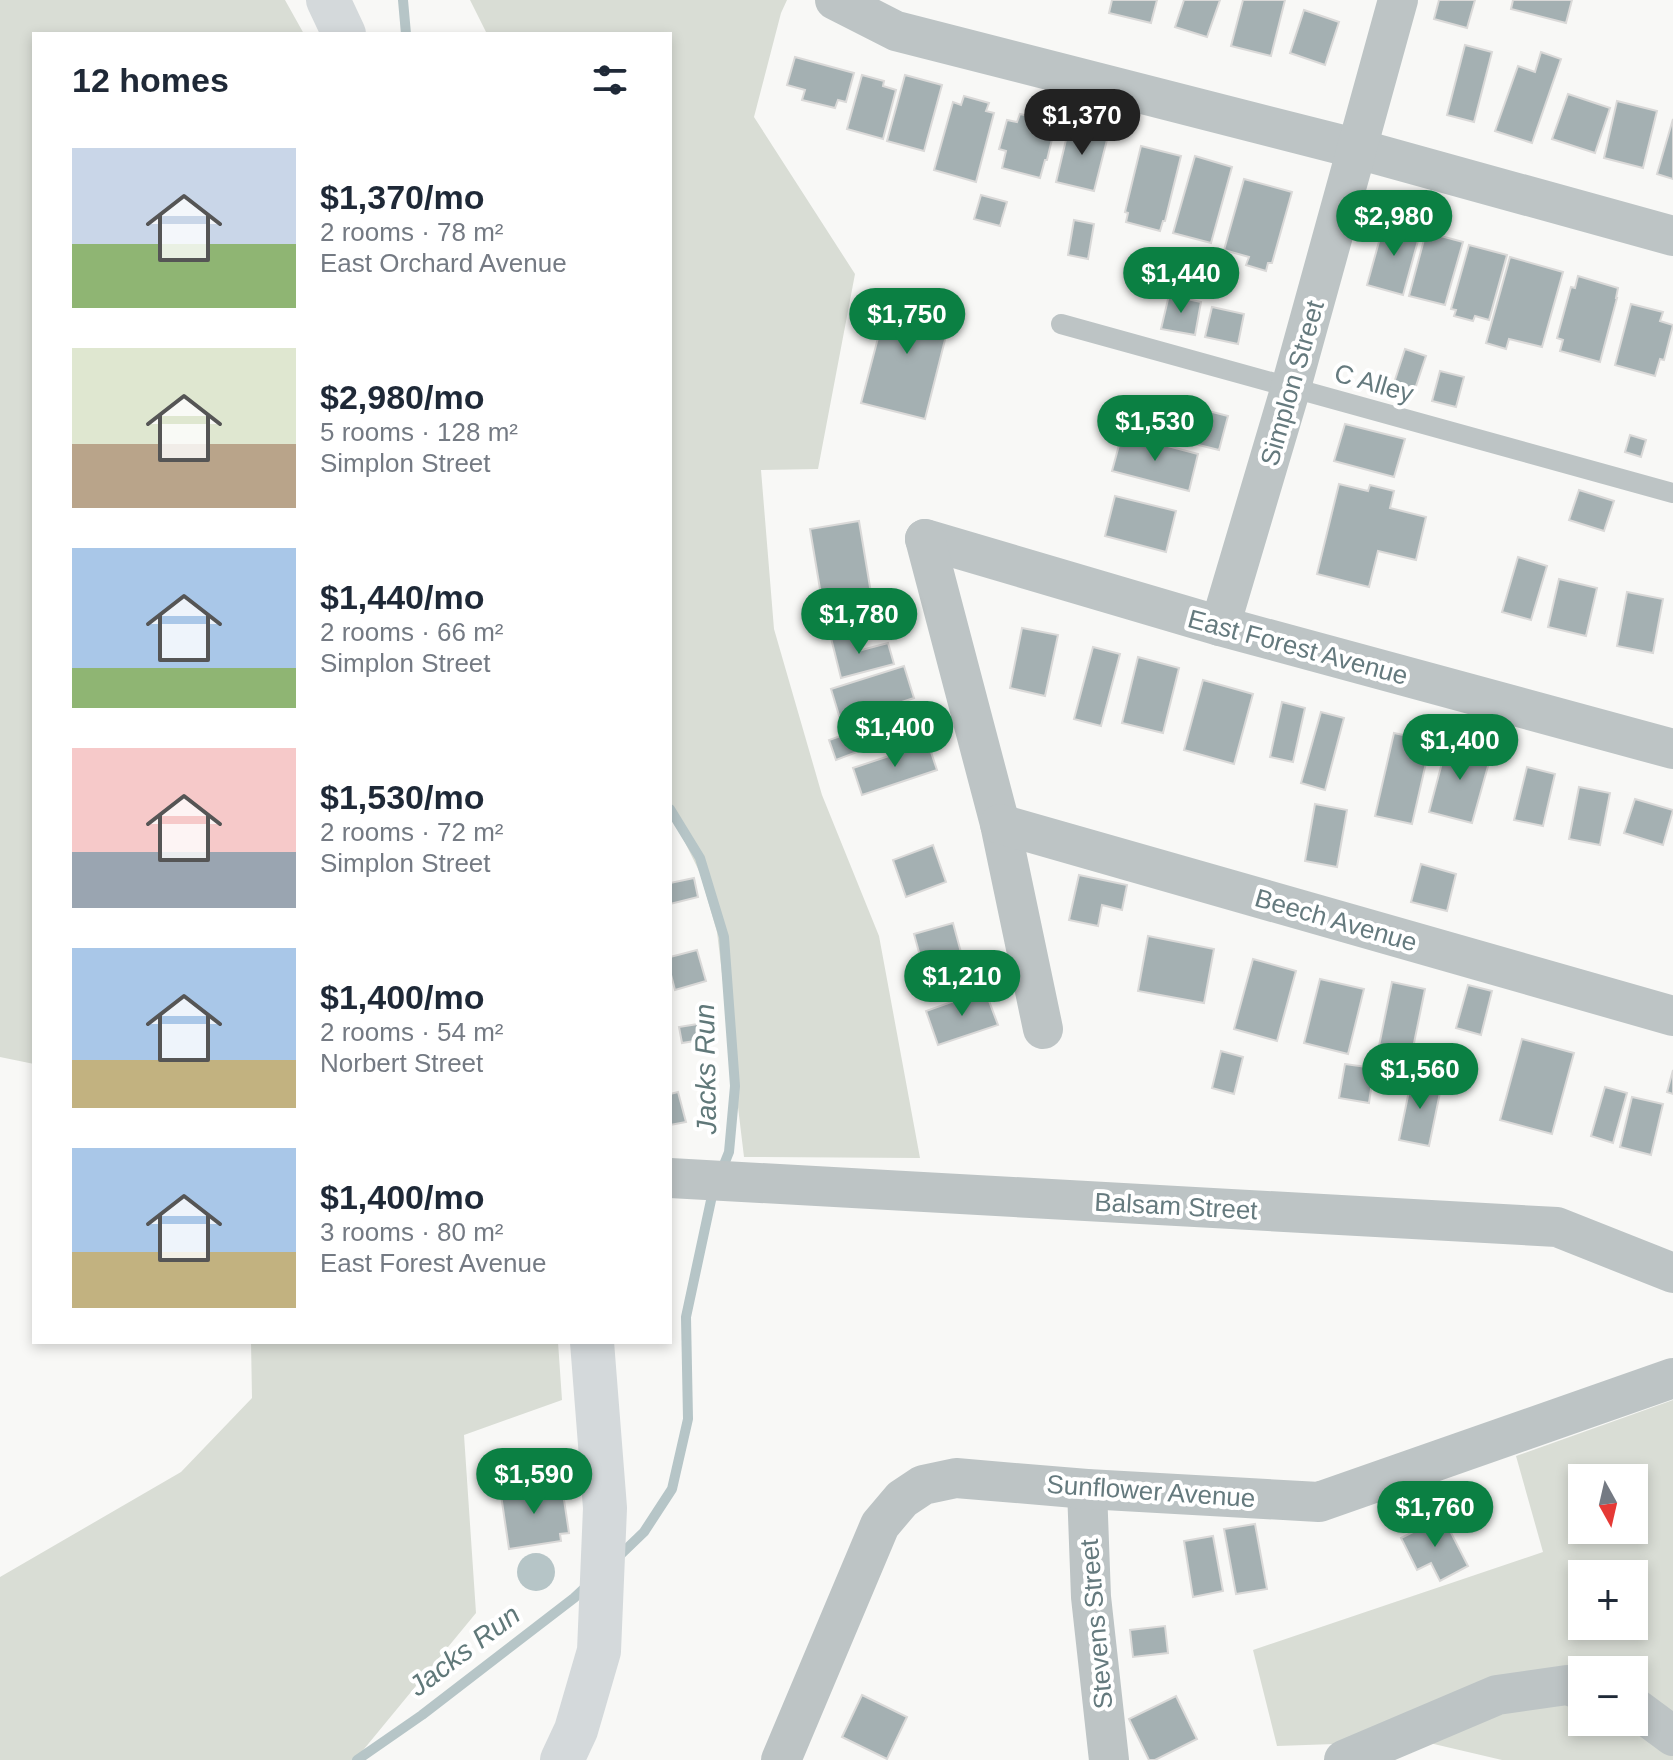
<!DOCTYPE html>
<html lang="en">
<head>
<meta charset="utf-8">
<style>
	:root { --surface:#fff; --page:#f6f6f7; --text:#1f2937; --muted:#747a83; --accent:#0b8043 }
	body { margin:0; font-family:Arial,sans-serif; background:var(--page); color:var(--text); height:100vh; display:flex; flex-direction:column; font-size:30px; white-space:nowrap }
	* { box-sizing:border-box; margin:0 }
	p { font-size:26px; color:var(--muted) }
	.icon { flex:none; width:44px; height:44px; fill:none; stroke:currentColor; stroke-width:2; stroke-linecap:round; stroke-linejoin:round }
	.map { position:relative; flex:1; overflow:hidden }
	.side { position:absolute; left:32px; top:32px; width:640px; height:1312px; display:flex; flex-direction:column; background:var(--surface); border-radius:0px; box-shadow:0 4px 12px #0003 }
	.side>* { flex:none }
	.needle { width:52px; rotate:172deg }
	.buttons { position:absolute; left:1568px; top:1464px; display:grid; gap:16px }
	.buttons a { display:grid; place-items:center; width:80px; height:80px; border-radius:0px; background:var(--surface); box-shadow:0 4px 12px #0003; font-size:40px }
	.price { position:absolute; translate:-50% -68px; padding:0 18px; border-radius:28px; background:var(--accent); color:#fff; font-size:26px; line-height:52px; filter:drop-shadow(0 2px 4px #0008) }
	.price::after { content:''; position:absolute; left:50%; top:48px; width:24px; height:18px; margin-left:-12px; background:inherit; clip-path:polygon(0 0,100% 0,50% 100%) }
	.price.current { background:#222; color:#fff }
	ul { padding:0; list-style:none }
	li { display:flex; align-items:center; gap:24px; height:200px; padding:0 40px }
	li span { display:grid; place-items:center; flex:none; width:224px; height:160px; border-radius:0px; color:#555 }
	li>.icon { margin-inline-start:auto }
	span .icon { width:96px; height:96px; fill:#fffc; stroke-width:1 }
	li b { font-size:34px }
	h2 { display:flex; justify-content:space-between; align-items:center; height:96px; padding:0 40px; font-size:34px }
	.map>svg:first-child { display:block }
	.green { fill:#d9ddd5; fill-rule:evenodd }
	.water { fill:#b6c5c7 }
	.lines { fill:none; stroke-linecap:round; stroke-linejoin:round }
	.stream { stroke:#b6c5c7; stroke-width:10 }
	.building { fill:#a4b0b2; stroke:#dad9d8; stroke-width:2 }
	.lane { stroke:#bdc4c5; stroke-width:20 }
	.street { stroke:#bdc4c5; stroke-width:40 }
	.secondary { stroke:#d4d9db; stroke-width:44 }
	.labels { text-anchor:middle; stroke-width:8; stroke-linejoin:round; paint-order:stroke }
	.street-label { font-size:26px; fill:#657a7e; stroke:#fff }
	.water-label { font-size:28px; font-style:italic; fill:#607879; stroke:#fff }
</style>
</head>
<body>
<div class="map">
<svg width="1673" height="1760" viewBox="0 0 1673 1760">
	<rect width="100%" height="100%" fill="#f8f8f6"/>
	<!-- green -->
	<g class="green">
		<polygon points="0,0 285,0 304,34 34,34 34,1064 0,1057"/>
		<polygon points="470,0 787,0 781,13 754,117 855,274 818,469 761,470 774,629 822,795 879,936 920,1158 744,1157 717,932 700,873 670,812 670,34 487,34"/>
		<polygon points="251,1342 558,1342 562,1400 464,1435 476,1613 355,1760 0,1760 0,1577 181,1472 252,1398"/>
		<path d="M1673 1400V1760H1502L1421 1741 1277 1746 1253 1650 1543 1552 1516 1456ZM1582 1478H1634V1530H1582ZM1582 1574H1634V1626H1582ZM1582 1670H1634V1722H1582Z"/>
	</g>
	<!-- water -->
	<circle class="water" cx="536" cy="1572" r="19"/>
	<g class="lines">
		<!-- stream -->
		<g class="stream">
			<polyline points="403,0 406,34"/>
			<polyline points="670,809 700,858 724,937 735,1086 729,1152 721,1172"/>
			<polyline points="617,1558 644,1532 672,1489 688,1419 686,1317 713,1191"/>
			<polyline points="357,1760 422,1715 574,1598 588,1585"/>
		</g>
	</g>
	<!-- building -->
	<g class="building">
		<polygon points="1112,0 1157,0 1151,23 1109,13"/>
		<polygon points="1184,0 1220,0 1207,37 1175,27"/>
		<polygon points="1243,0 1285,0 1271,56 1231,46"/>
		<polygon points="1439,0 1475,0 1467,28 1434,19"/>
		<polygon points="1513,0 1572,0 1566,23 1511,9"/>
		<polygon points="1304,10 1339,22 1325,65 1290,53"/>
		<polygon points="1465,45 1492,52 1474,122 1447,115"/>
		<polygon points="1541,52 1561,59 1532,143 1495,131 1518,66 1535,72"/>
		<polygon points="795,57 854,73 846,102 838,100 835,108 802,100 805,90 787,85"/>
		<polygon points="862,75 884,81 883,86 896,90 883,139 847,129"/>
		<polygon points="905,75 942,85 924,151 887,141"/>
		<polygon points="1568,94 1610,108 1595,153 1552,139"/>
		<polygon points="964,96 989,103 986,111 994,113 976,182 934,170 953,102 961,105"/>
		<polygon points="1617,101 1657,111 1643,168 1604,158"/>
		<polygon points="1020,114 1046,120 1044,128 1054,131 1047,160 1045,160 1040,178 1002,168 1006,151 999,149 1007,120 1017,122"/>
		<polygon points="1673,119 1673,179 1657,174"/>
		<polygon points="1070,123 1109,132 1094,191 1056,182"/>
		<polygon points="1141,146 1181,156 1165,221 1163,221 1160,231 1126,222 1128,213 1125,212"/>
		<polygon points="1195,156 1232,167 1211,243 1173,233"/>
		<polygon points="1244,179 1292,192 1272,263 1268,263 1266,271 1246,265 1249,257 1224,250"/>
		<polygon points="981,195 1007,202 1000,226 974,219"/>
		<polygon points="1074,220 1094,224 1088,259 1068,255"/>
		<polygon points="1385,220 1421,230 1403,295 1367,285"/>
		<polygon points="1426,232 1463,242 1445,305 1409,296"/>
		<polygon points="1469,245 1507,255 1489,320 1475,316 1473,321 1454,316 1456,310 1451,309"/>
		<polygon points="1510,257 1563,272 1542,347 1509,339 1506,349 1486,343"/>
		<polygon points="1578,276 1618,288 1616,298 1617,298 1600,362 1560,351 1563,340 1557,338 1571,287 1575,288"/>
		<polygon points="890,292 953,308 925,419 861,403"/>
		<polygon points="1169,295 1201,302 1195,335 1161,329"/>
		<polygon points="1631,304 1663,312 1660,321 1673,325 1664,360 1660,359 1655,376 1615,365"/>
		<polygon points="1212,307 1244,314 1238,344 1205,337"/>
		<polygon points="1405,349 1426,356 1415,389 1394,383"/>
		<polygon points="1440,371 1464,377 1456,407 1432,401"/>
		<polygon points="1158,398 1228,416 1219,450 1150,433"/>
		<polygon points="1345,424 1405,439 1394,477 1334,461"/>
		<polygon points="1122,434 1198,454 1189,491 1112,471"/>
		<polygon points="1630,435 1646,440 1641,457 1625,452"/>
		<polygon points="1339,484 1368,491 1370,485 1394,491 1390,508 1426,517 1416,560 1378,551 1369,587 1317,574"/>
		<polygon points="1579,490 1614,501 1604,531 1569,520"/>
		<polygon points="1115,496 1176,511 1166,552 1105,536"/>
		<polygon points="859,521 871,593 822,601 810,529"/>
		<polygon points="1518,557 1547,566 1531,620 1502,612"/>
		<polygon points="1559,579 1597,588 1586,636 1548,627"/>
		<polygon points="1627,592 1663,599 1653,653 1617,646"/>
		<polygon points="1022,628 1058,635 1045,696 1010,688"/>
		<polygon points="853,632 858,651 888,643 894,664 841,678 831,638"/>
		<polygon points="1093,647 1120,654 1101,726 1074,719"/>
		<polygon points="1138,657 1179,668 1163,733 1122,723"/>
		<polygon points="904,666 914,698 841,722 831,689"/>
		<polygon points="1203,680 1253,694 1234,764 1184,750"/>
		<polygon points="1282,702 1305,708 1293,762 1270,757"/>
		<polygon points="1321,712 1344,718 1325,790 1301,783"/>
		<polygon points="866,727 873,746 836,760 829,740"/>
		<polygon points="1394,733 1431,741 1412,824 1375,816"/>
		<polygon points="1448,740 1492,752 1472,823 1429,812"/>
		<polygon points="928,743 937,770 862,795 853,768"/>
		<polygon points="1527,767 1555,774 1543,826 1514,820"/>
		<polygon points="1579,787 1610,793 1600,845 1569,839"/>
		<polygon points="1635,799 1673,810 1663,845 1624,833"/>
		<polygon points="1315,804 1347,810 1337,867 1305,861"/>
		<polygon points="933,845 946,882 906,897 893,860"/>
		<polygon points="1421,864 1456,874 1447,911 1411,902"/>
		<polygon points="1079,875 1127,885 1122,910 1102,905 1098,926 1069,920"/>
		<polygon points="694,878 698,897 670,904 670,883"/>
		<polygon points="953,923 962,956 923,967 914,934"/>
		<polygon points="1148,936 1214,949 1204,1003 1138,991"/>
		<polygon points="697,950 706,981 675,990 670,971 670,957"/>
		<polygon points="1253,959 1296,971 1277,1041 1234,1029"/>
		<polygon points="1320,979 1364,989 1348,1054 1304,1043"/>
		<polygon points="1392,982 1425,989 1412,1053 1379,1046"/>
		<polygon points="1468,985 1492,991 1481,1035 1456,1028"/>
		<polygon points="985,990 998,1025 938,1045 926,1011"/>
		<polygon points="704,1023 707,1039 682,1043 679,1027"/>
		<polygon points="1522,1039 1574,1053 1552,1134 1500,1120"/>
		<polygon points="1221,1051 1243,1057 1234,1094 1212,1088"/>
		<polygon points="1345,1064 1374,1068 1369,1103 1339,1098"/>
		<polygon points="1673,1070 1673,1094 1667,1092"/>
		<polygon points="1412,1076 1442,1083 1429,1146 1399,1140"/>
		<polygon points="1605,1087 1627,1093 1613,1143 1591,1136"/>
		<polygon points="678,1092 686,1122 670,1125 670,1094"/>
		<polygon points="1632,1097 1663,1104 1651,1155 1620,1147"/>
		<polygon points="546,1482 551,1488 553,1488 554,1494 563,1493 569,1533 560,1534 561,1541 509,1549 501,1495 514,1493 513,1488"/>
		<polygon points="1443,1517 1468,1566 1440,1581 1431,1563 1417,1570 1401,1538"/>
		<polygon points="1255,1524 1267,1589 1236,1594 1224,1529"/>
		<polygon points="1213,1536 1223,1591 1193,1597 1184,1541"/>
		<polygon points="1165,1626 1168,1653 1133,1657 1130,1630"/>
		<polygon points="862,1695 907,1717 887,1759 842,1737"/>
		<polygon points="1176,1696 1197,1739 1155,1760 1149,1760 1129,1719"/>
	</g>
	<g class="lines">
		<!-- lane -->
		<polyline class="lane" points="1061,324 1673,493"/>
		<!-- street -->
		<g class="street">
			<polyline points="835,0 896,31 1358,149 1673,236"/>
			<polyline points="925,539 1220,626 1673,749"/>
			<polyline points="925,539 1000,824 1043,1029"/>
			<polyline points="1220,626 1291,387 1398,0"/>
			<polyline points="1000,824 1673,1016"/>
			<polyline points="670,1178 1557,1227 1673,1273"/>
			<polyline points="1087,1489 1091,1597 1109,1760"/>
			<polyline points="1634,1707 1673,1736"/>
			<polyline points="781,1760 880,1525 902,1499 923,1485 956,1478 1087,1489 1319,1502 1673,1378"/>
			<polyline points="1344,1760 1497,1695 1567,1685 1582,1690"/>
		</g>
		<!-- secondary -->
		<g class="secondary">
			<polyline points="328,0 344,34"/>
			<polyline points="562,1760 576,1730 599,1651 605,1508 592,1342"/>
		</g>
	</g>
	<g class="labels">
		<!-- street labels -->
		<g class="street-label">
			<text transform="translate(1292 383) rotate(-74)" y="9">Simplon Street</text>
			<text transform="translate(1374 383) rotate(16)" y="9">C Alley</text>
			<text transform="translate(1298 647) rotate(15)" y="9">East Forest Avenue</text>
			<text transform="translate(1336 920) rotate(16)" y="9">Beech Avenue</text>
			<text transform="translate(1176 1206) rotate(3)" y="9">Balsam Street</text>
			<text transform="translate(1151 1491) rotate(4)" y="9">Sunflower Avenue</text>
			<text transform="translate(1096 1624) rotate(-95)" y="9">Stevens Street</text>
		</g>
		<!-- water labels -->
		<g class="water-label">
			<text transform="translate(705 1069) rotate(-91)" y="10">Jacks Run</text>
			<text transform="translate(464 1650) rotate(-37)" y="10">Jacks Run</text>
		</g>
	</g>
</svg>
<div class="buttons">
<a><svg class="needle" viewBox="-14 -14 28 28"><path d="M0-13l5 13h-10z" fill="#e53935"/><path d="M0 13l5-13h-10z" fill="#747a83"/></svg></a>
<a>+</a>
<a>−</a>
</div>
<b class="price current" style="left:1082px;top:157px">$1,370</b>
<b class="price" style="left:1394px;top:258px">$2,980</b>
<b class="price" style="left:1181px;top:315px">$1,440</b>
<b class="price" style="left:907px;top:356px">$1,750</b>
<b class="price" style="left:1155px;top:463px">$1,530</b>
<b class="price" style="left:859px;top:656px">$1,780</b>
<b class="price" style="left:895px;top:769px">$1,400</b>
<b class="price" style="left:1460px;top:782px">$1,400</b>
<b class="price" style="left:962px;top:1018px">$1,210</b>
<b class="price" style="left:1420px;top:1111px">$1,560</b>
<b class="price" style="left:534px;top:1516px">$1,590</b>
<b class="price" style="left:1435px;top:1549px">$1,760</b>
<section class="side">
<h2>12 homes<svg class="icon" aria-label="filters" viewBox="0 0 24 24"><path d="M4 7h16M4 17h16"/><circle cx="9" cy="7" r="2"/><circle cx="15" cy="17" r="2"/></svg></h2>
<ul>
<li><span style="background:linear-gradient(#c9d6e8 60%,#8fb573 0)"><svg class="icon" aria-label="home" viewBox="0 0 24 24"><path d="M3 11l9-7 9 7M6 9v11h12V9"/></svg></span><div><b>$1,370/mo</b><p>2 rooms · 78 m²</p><p>East Orchard Avenue</p></div></li>
<li><span style="background:linear-gradient(#dfe7d0 60%,#b9a48a 0)"><svg class="icon" aria-label="home" viewBox="0 0 24 24"><path d="M3 11l9-7 9 7M6 9v11h12V9"/></svg></span><div><b>$2,980/mo</b><p>5 rooms · 128 m²</p><p>Simplon Street</p></div></li>
<li><span style="background:linear-gradient(#a9c7e8 75%,#8fb573 0)"><svg class="icon" aria-label="home" viewBox="0 0 24 24"><path d="M3 11l9-7 9 7M6 9v11h12V9"/></svg></span><div><b>$1,440/mo</b><p>2 rooms · 66 m²</p><p>Simplon Street</p></div></li>
<li><span style="background:linear-gradient(#f6c9c9 65%,#9aa5b1 0)"><svg class="icon" aria-label="home" viewBox="0 0 24 24"><path d="M3 11l9-7 9 7M6 9v11h12V9"/></svg></span><div><b>$1,530/mo</b><p>2 rooms · 72 m²</p><p>Simplon Street</p></div></li>
<li><span style="background:linear-gradient(#a9c7e8 70%,#c2b280 0)"><svg class="icon" aria-label="home" viewBox="0 0 24 24"><path d="M3 11l9-7 9 7M6 9v11h12V9"/></svg></span><div><b>$1,400/mo</b><p>2 rooms · 54 m²</p><p>Norbert Street</p></div></li>
<li><span style="background:linear-gradient(#a9c7e8 65%,#c2b280 0)"><svg class="icon" aria-label="home" viewBox="0 0 24 24"><path d="M3 11l9-7 9 7M6 9v11h12V9"/></svg></span><div><b>$1,400/mo</b><p>3 rooms · 80 m²</p><p>East Forest Avenue</p></div></li>
</ul>
</section>
</div>
</body>
</html>
